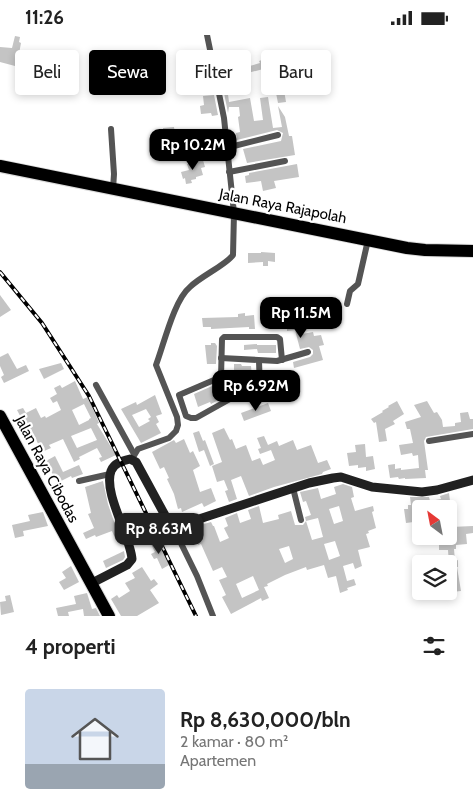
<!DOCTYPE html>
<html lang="id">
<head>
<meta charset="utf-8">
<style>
	:root { --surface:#fff; --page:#f2f2f2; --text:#222; --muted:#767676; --line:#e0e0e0; --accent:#000 }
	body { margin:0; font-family:Cabin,sans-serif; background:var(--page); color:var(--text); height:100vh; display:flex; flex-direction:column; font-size:19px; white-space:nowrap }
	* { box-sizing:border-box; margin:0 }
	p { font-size:16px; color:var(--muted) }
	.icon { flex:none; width:28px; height:28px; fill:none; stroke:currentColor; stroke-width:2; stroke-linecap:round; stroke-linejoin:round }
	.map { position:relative; height:581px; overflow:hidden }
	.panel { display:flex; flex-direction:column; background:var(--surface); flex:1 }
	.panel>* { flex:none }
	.top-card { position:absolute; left:15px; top:15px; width:444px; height:45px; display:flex; gap:10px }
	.needle { width:32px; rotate:328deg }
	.buttons { position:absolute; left:412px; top:465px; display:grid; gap:10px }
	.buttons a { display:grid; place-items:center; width:45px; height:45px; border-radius:5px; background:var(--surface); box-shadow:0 2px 8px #0003; font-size:25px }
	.price { position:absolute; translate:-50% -42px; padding:0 11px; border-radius:10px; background:var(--accent); color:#fff; font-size:16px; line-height:32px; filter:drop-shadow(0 1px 2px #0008) }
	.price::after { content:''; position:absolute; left:50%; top:30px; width:15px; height:11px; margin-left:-8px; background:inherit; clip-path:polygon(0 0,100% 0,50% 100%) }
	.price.on { background:#222; color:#fff }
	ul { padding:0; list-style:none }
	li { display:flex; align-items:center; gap:15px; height:125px; padding:0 25px }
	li+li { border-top:1px solid var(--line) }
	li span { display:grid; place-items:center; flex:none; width:140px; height:100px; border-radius:5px; color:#555 }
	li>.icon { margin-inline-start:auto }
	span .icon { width:60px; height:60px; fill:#fffc; stroke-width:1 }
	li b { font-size:21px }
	h2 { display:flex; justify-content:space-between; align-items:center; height:60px; padding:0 25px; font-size:21px }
	.chip { padding:0 18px; border-radius:5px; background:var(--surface); box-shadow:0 2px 8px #0003; font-size:18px; line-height:45px }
	.chip.on { background:var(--accent); color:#fff }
	.status { display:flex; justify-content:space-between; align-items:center; height:35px; padding:0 25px; background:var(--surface); direction:ltr }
	.status svg { height:14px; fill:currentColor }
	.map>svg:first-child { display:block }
	.building { fill:#c4c4c4; fill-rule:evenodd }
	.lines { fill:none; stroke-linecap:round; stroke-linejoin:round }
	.highway-casing { stroke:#dbdbdb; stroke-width:14 }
	.street { stroke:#545454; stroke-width:6 }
	.secondary { stroke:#212121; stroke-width:9 }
	.highway { stroke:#000; stroke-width:12 }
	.rail-casing { stroke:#000; stroke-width:4 }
	.rail { stroke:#fff; stroke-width:2; stroke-dasharray:5.5; stroke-linecap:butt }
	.labels { text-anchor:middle; stroke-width:4.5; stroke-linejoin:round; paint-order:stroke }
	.street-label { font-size:15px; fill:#000; stroke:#fff }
</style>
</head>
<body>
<div class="status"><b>11:26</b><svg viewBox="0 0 49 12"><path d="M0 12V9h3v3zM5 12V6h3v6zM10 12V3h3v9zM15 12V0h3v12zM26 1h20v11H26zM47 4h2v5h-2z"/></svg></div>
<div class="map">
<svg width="473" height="581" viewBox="0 0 473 581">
	<rect width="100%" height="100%" fill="#fff"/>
	<!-- building -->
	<g class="building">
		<polygon points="15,1 20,2 19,7 21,8 18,24 32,27 29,40 20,38 21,34 15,33 15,31 0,27 0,12 12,13"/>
		<polygon points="265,24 267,33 244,39 247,52 237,54 236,49 231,50 228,37 260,28 259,26"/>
		<polygon points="279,46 279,50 288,48 289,54 284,55 286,67 278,68 275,53 266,54 265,48"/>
		<polygon points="227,52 229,67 250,63 254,86 263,85 260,63 268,62 273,93 282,92 278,71 285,82 289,101 292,101 295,120 247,128 243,114 281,106 283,98 277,95 237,105 236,98 240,97 238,82 240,81 239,72 229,72 228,78 223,53"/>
		<polygon points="214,60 218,80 212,81 211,78 201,79 200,71 204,70 203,61"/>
		<polygon points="174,92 177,113 165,115 163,93"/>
		<polygon points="205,100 206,104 217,103 216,100 221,100 221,113 200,116 198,101"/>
		<polygon points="203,125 205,132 201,133 203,140 196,142 196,144 191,145 192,148 186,149 185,143 183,144 181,137 189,135 187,129"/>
		<polygon points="297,129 299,142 274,146 276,153 263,156 261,146 246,148 245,141 249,140 249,138"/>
		<polygon points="261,217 275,218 275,227 268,226 268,231 263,231 263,227 248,228 248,218 261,218"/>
		<polygon points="0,260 11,275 0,282"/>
		<polygon points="245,278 245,281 254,280 255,294 249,294 249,292 211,294 211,292 203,292 202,283 238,282 238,279"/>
		<polygon points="272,280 272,286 287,286 287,282 302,282 302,299 313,297 314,301 321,300 324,310 319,311 323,325 294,333 293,327 310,322 313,319 313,315 309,312 300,314 295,295 287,296 287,293 268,294 268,281"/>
		<polygon points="211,308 215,308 217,311 216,329 207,329 205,310 211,310"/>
		<polygon points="257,309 257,310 276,310 276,318 258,318 257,314 244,315 244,310"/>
		<polygon points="8,318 17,334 26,330 29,336 4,348 1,342 4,340 0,331 0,322"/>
		<polygon points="61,328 64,334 44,344 39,334"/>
		<polygon points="234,329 241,329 242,331 251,331 252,341 255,341 255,351 248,351 247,341 234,342"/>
		<path d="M75 346 83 364 88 362 99 388 97 389 116 420 101 427 99 423 102 422 97 413 79 422 80 424 74 427 63 404 49 410 51 413 42 417 31 394 28 396 17 375 23 373 26 378 36 373 41 383 45 381 46 383 61 375 57 366 53 368 50 363 57 359 54 353 60 350 62 353ZM84 369 91 383 89 384V385L79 390 72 375ZM91 393 97 405 77 413 71 401Z"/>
		<polygon points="219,348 224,354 219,355 222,363 211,369 210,367 198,372 194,359"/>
		<path d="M155 360 162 379 156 381 159 387 156 389 161 398 141 408 121 374 136 367 137 370ZM146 374 151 382 148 384 150 386 139 392 132 380Z"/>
		<polygon points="397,366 404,379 393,386 395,389 385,394 387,406 379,407 376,387 374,388 371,384 383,377 382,376 389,372 388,371"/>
		<polygon points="427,366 434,378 437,377 442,385 443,392 455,391 455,388 461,387 460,378 468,377 470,384 473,384 473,394 426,402 424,406 428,435 425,435 426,443 405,444 405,443 399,444 398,442 390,443 388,430 395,429 395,434 401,433 401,435 419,433 418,420 413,421 412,418 401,420 399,410 413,408 410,394 407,394 405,387 421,382 414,370"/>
		<polygon points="268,368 271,376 244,386 241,378"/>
		<polygon points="224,393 230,405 232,404 236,414 246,410 252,426 260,423 263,430 275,425 271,415 260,419 258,414 261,413 257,403 264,401 268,410 277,406 279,411 293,405 297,415 311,410 318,428 327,425 331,434 323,437 322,439 274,452 249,461 241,441 231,445 237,464 229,467 225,456 228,455 224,445 217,447 212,431 222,427 212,398"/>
		<polygon points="199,396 203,406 205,405 214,429 210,431 204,415 199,417 193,398"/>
		<polygon points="184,404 190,418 193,416 200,431 193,435 200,457 211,453 216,466 204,472 202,468 182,477 181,473 178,474 174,459 167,444 169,443 164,432 160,434 152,417 174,405 176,408"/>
		<polygon points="365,409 366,422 373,421 375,434 366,436 366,432 358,433 358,430 349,431 347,418 356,417 355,410"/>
		<polygon points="55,421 63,437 79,430 83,439 72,443 71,441 57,448 46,426"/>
		<polygon points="103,446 108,469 119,501 115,503 112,496 96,502 95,500 86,504 83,498 94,493 88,479 91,478 85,452"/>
		<path d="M343 449 352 452 354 462 351 463 355 476 373 471 374 476 372 477 376 493 368 496 369 498 366 499 370 512 358 515 362 531 355 534 353 528 343 531 347 546 354 544 356 550 347 553 348 555 340 558 336 541 328 543 324 530 307 535 306 532 285 540 267 549 268 551 264 552 269 563 262 566 261 563 231 579 222 562 226 560 219 545 227 542 222 532 213 536 201 509 198 510 196 505 199 504 193 492 211 487 213 491H214L220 507 229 503 224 493 228 491 225 483 237 478 240 488 251 484 248 475 259 471 263 488 279 484 278 480 291 476 295 490H303L306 486 305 482 311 480 306 466 303 467 300 457 318 453 321 464 336 459 334 452ZM339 471 343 486 334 489 329 474ZM318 483 323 502 312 505 306 486ZM335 506 340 521 329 525 324 509ZM289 511 293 524 285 528 279 514ZM253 541 259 555 242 563 236 549Z"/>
		<polygon points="449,458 451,474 421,474 421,486 406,488 404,474 408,474 408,470 411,470 410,462 429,462 430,466 441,464 440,461"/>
		<polygon points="43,477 48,491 23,496 24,501 15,503 12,490 30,486 28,480"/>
		<polygon points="473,491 473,498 466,499 467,509 456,510 456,514 454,514 455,526 458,525 458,532 457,532 461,556 451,557 448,515 439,515 439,501 452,501 451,492"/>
		<polygon points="157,506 169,530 162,534 157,523 154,524 151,519 155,517 151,509"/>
		<polygon points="124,516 125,522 123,525 106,533 103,526"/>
		<polygon points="71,531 79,547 64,555 59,547 66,543 62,537"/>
		<polygon points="142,532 151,546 154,544 158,549 150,555 159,568 137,581 121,581 111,564 117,560 119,563 130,556 125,548 135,543 132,538"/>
		<polygon points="87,558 92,574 96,573 100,581 84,581 83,574 68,577 69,581 58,581 56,573 76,569 74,561"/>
		<polygon points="10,560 14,577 1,580 0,567 6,566 5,561"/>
	</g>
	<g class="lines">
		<defs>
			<g id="highway">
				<polyline points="0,131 407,213 425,215 473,216"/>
				<polyline points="0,381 109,581"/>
			</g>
		</defs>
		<!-- highway casing -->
		<use href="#highway" class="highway-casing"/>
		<!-- street -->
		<g class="street">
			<polyline points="111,94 114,139 113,154"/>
			<polyline points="226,113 278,100"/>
			<polyline points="229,137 285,126"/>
			<polyline points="347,269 350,256 358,249 368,205"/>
			<polyline points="221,323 277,326 308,317"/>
			<polyline points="259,326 260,355"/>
			<path d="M221 342 179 360 186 381 191 383H196L230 364C234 355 226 349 221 342L222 304 224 302H277L280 304 282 325"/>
			<polyline points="96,350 134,419"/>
			<polyline points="429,406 473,399"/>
			<path d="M132 424 138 414 169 403 176 396 178 390 177 382 156 330C164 309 174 265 190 252 201 241 226 230 233 220L234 178 224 83 207 0"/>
			<polyline points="79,446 110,439"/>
			<polyline points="293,453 301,485"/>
			<polyline points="171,488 197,541 213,581"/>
		</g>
		<!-- secondary -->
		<path class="secondary" d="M92 548 127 530 132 524C130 500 103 458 111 436 114 428 122 426 130 424L136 427 167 484C175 492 183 488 193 486L309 448 333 443 341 442 372 452 422 457 437 455 473 445"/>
		<!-- highway -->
		<use href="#highway" class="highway"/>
		<defs>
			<polyline id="rail" points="0,237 42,288 89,361 196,581"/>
		</defs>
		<!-- rail casing -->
		<use href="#rail" class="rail-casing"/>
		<!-- rail -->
		<use href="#rail" class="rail"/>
	</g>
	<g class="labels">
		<!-- street labels -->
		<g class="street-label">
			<text transform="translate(283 171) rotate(11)" y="5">Jalan Raya Rajapolah</text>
			<text transform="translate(47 434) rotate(62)" y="5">Jalan Raya Cibodas</text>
		</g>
	</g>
</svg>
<div class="buttons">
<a><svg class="needle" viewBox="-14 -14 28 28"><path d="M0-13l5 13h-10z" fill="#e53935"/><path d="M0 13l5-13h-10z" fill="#767676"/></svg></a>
<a><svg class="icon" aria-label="layers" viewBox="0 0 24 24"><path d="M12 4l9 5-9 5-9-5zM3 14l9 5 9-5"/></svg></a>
</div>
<b class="price" style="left:193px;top:136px">Rp 10.2M</b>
<b class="price" style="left:301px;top:304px">Rp 11.5M</b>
<b class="price" style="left:256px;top:377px">Rp 6.92M</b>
<b class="price on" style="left:159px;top:520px">Rp 8.63M</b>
<div class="top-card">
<a class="chip">Beli</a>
<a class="chip on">Sewa</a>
<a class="chip">Filter</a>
<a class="chip">Baru</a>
</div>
</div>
<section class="panel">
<h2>4 properti<svg class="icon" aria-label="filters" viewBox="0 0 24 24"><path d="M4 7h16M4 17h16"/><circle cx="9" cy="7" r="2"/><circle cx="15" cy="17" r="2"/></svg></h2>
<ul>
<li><span style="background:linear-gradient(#c9d6e8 75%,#9aa5b1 0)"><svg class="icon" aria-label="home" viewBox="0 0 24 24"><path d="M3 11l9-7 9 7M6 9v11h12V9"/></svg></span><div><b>Rp 8,630,000/bln</b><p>2 kamar · 80 m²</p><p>Apartemen</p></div></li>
</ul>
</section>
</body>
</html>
